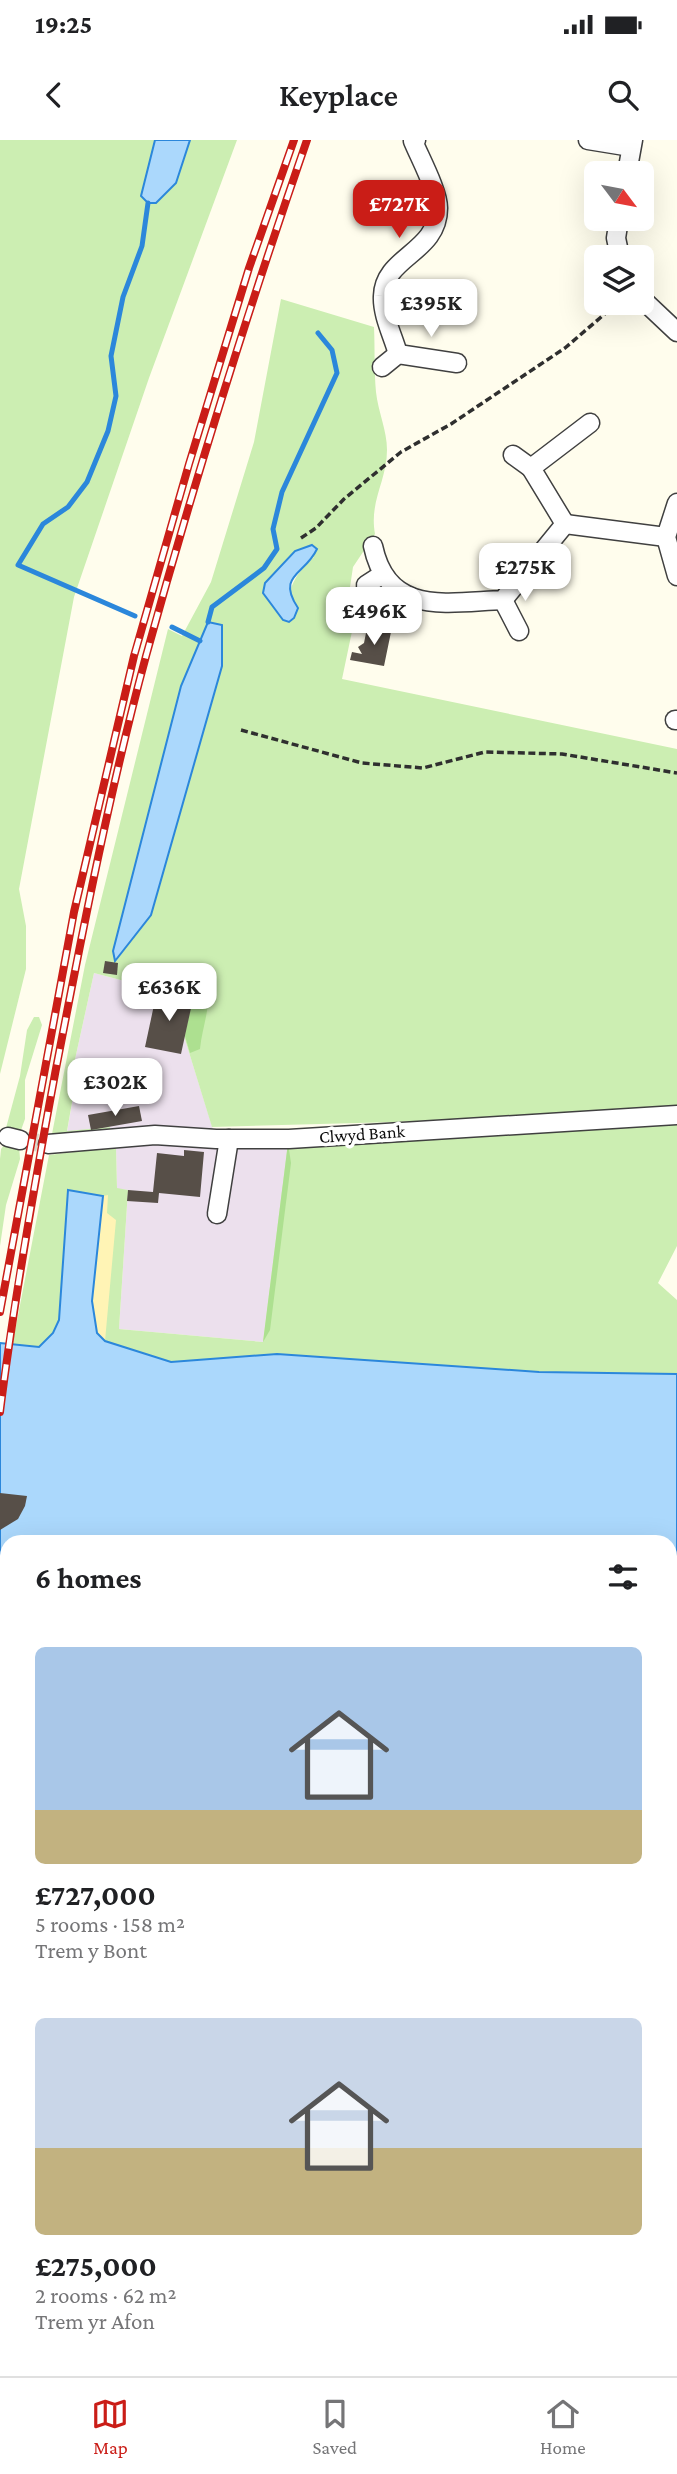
<!DOCTYPE html>
<html lang="en">
<head>
<meta charset="utf-8">
<style>
	:root { --surface:#fff; --page:#f6f6f6; --text:#202124; --muted:#757577; --line:#e0e0e0; --accent:#ca1d17 }
	body { margin:0; font-family:"Crimson Pro",serif; background:var(--page); color:var(--text); height:100vh; display:flex; flex-direction:column; font-size:26px; white-space:nowrap }
	* { box-sizing:border-box; margin:0 }
	p { font-size:23px; color:var(--muted) }
	.icon { flex:none; width:38px; height:38px; fill:none; stroke:currentColor; stroke-width:2; stroke-linecap:round; stroke-linejoin:round }
	.map { position:relative; flex:1; overflow:hidden }
	.side { position:absolute; left:0px; top:1395px; width:677px; height:842px; display:flex; flex-direction:column; background:var(--surface); border-radius:21px 21px 0 0; box-shadow:0 7px 28px #0002 }
	.side>* { flex:none }
	.needle { width:46px; rotate:122deg }
	.controls { position:absolute; left:584px; top:21px; display:grid; gap:14px }
	.controls a { display:grid; place-items:center; width:70px; height:70px; border-radius:10px; background:var(--surface); box-shadow:0 7px 28px #0002; font-size:35px }
	.price { position:absolute; translate:-50% -60px; padding:0 16px; border-radius:14px; background:#fff; color:#222; font-size:23px; line-height:46px; filter:drop-shadow(0 2px 4px #0008) }
	.price::after { content:''; position:absolute; left:50%; top:42px; width:21px; height:16px; margin-left:-10px; background:inherit; clip-path:polygon(0 0,100% 0,50% 100%) }
	.price.on { background:var(--accent); color:#fff }
	ul { padding:0; list-style:none }
	li { display:grid; align-content:center; gap:14px; height:371px; padding:0 35px }
	li span { display:grid; place-items:center; height:217px; border-radius:10px; color:#555 }
	li>.icon { margin-inline-start:auto }
	span .icon { width:126px; height:126px; fill:#fffc; stroke-width:1 }
	li b { font-size:30px }
	h2 { display:flex; justify-content:space-between; align-items:center; height:84px; padding:0 35px; font-size:30px }
	.status { display:flex; justify-content:space-between; align-items:center; height:49px; padding:0 35px; background:var(--surface); direction:ltr }
	.status svg { height:19px; fill:currentColor }
	header { display:flex; justify-content:space-between; align-items:center; height:91px; padding:0 35px; background:var(--surface); font-size:32px; font-weight:600 }
	.dock { display:flex; justify-content:space-around; align-items:center; height:98px; border-top:2px solid var(--line); background:var(--surface); font-size:19px; color:var(--muted) }
	.dock a { display:grid; justify-items:center; gap:4px }
	.dock .on { color:var(--accent) }
	.map>svg:first-child { display:block }
	.industrial { fill:#ece0ed }
	.green { fill:#cceeb2; fill-rule:evenodd }
	.forest { fill:#ade090 }
	.sand { fill:#fff4b5 }
	.water { fill:#abd8fc; stroke:#2b87db; stroke-width:2 }
	.lines { fill:none; stroke-linecap:round; stroke-linejoin:round }
	.stream { stroke:#2b87db; stroke-width:5 }
	.building { fill:#574f48 }
	.minor-tunnel { stroke:#dbd9cb; stroke-width:18; stroke-dasharray:18 9; stroke-linecap:butt }
	.minor-casing { stroke:#404040; stroke-width:21 }
	.path { stroke:#2f2f2f; stroke-width:3.5; stroke-dasharray:7 3.5; stroke-linecap:butt }
	.minor { stroke:#fff; stroke-width:18 }
	.tram { stroke:#ca1d17; stroke-width:2 }
	.rail-casing { stroke:#ca1d17; stroke-width:8 }
	.rail { stroke:#fff; stroke-width:5; stroke-dasharray:16; stroke-linecap:butt }
	.labels { text-anchor:middle; stroke-width:7; stroke-linejoin:round; paint-order:stroke }
	.street-label { font-size:18px; fill:#0d0d0d; stroke:#fff }
</style>
</head>
<body>
<div class="status"><b>19:25</b><svg viewBox="0 0 49 12"><path d="M0 12V9h3v3zM5 12V6h3v6zM10 12V3h3v9zM15 12V0h3v12zM26 1h20v11H26zM47 4h2v5h-2z"/></svg></div>
<header><svg class="icon" aria-label="back" viewBox="0 0 24 24"><path d="M15 5l-7 7 7 7"/></svg>Keyplace<svg class="icon" aria-label="search" viewBox="0 0 24 24"><circle cx="10" cy="10" r="6"/><path d="M15 15l6 6"/></svg></header>
<div class="map">
<svg width="677" height="2236" viewBox="0 0 677 2236">
	<rect width="100%" height="100%" fill="#fffded"/>
	<!-- industrial -->
	<polygon class="industrial" points="94,833 193,859 184,896 216,999 289,999 263,1202 119,1189 128,1050 117,1049 116,1007 110,988 67,992 77,934 72,933"/>
	<!-- green -->
	<g class="green">
		<polygon points="0,0 237,0 149,238 74,457 19,749 26,786 26,829 0,934"/>
		<path d="M281 159 374 187C375 208 374 230 376 252 378 271 387 291 387 310 387 341 369 361 375 394L353 427 349 454 359 458 342 539 677 609V968L395 982 212 987 184 896 193 859 94 833 72 933 77 934 67 991 110 987 111 994 51 999 85 825 168 489 182 496 211 442 254 302ZM295 411 314 417C290 438 290 451 283 480L263 453Z"/>
		<polygon points="34,877 39,877 42,885 25,940 25,979 20,993 7,991 6,988 20,936 27,890"/>
		<polygon points="677,983 677,1106 658,1143 677,1160 677,1280 9,1222 49,1015 116,1007 117,1048 128,1050 119,1189 263,1202 288,1003"/>
		<polygon points="6,1003 19,1006 20,1019 6,1065 0,1106 0,1019 1,1009"/>
		<polygon points="670,1406 677,1406 677,2236 0,2236 0,1603 7,1598 7,2230 670,2230"/>
	</g>
	<!-- forest -->
	<g class="forest">
		<path d="M179 829C225 842 203 875 200 909L190 913 185 896 192 859 139 845 160 834Z"/>
		<polygon points="288,1003 291,1023 270,1190 263,1202"/>
		<polygon points="0,1664 7,1669 7,1770 0,1783"/>
	</g>
	<!-- sand -->
	<polygon class="sand" points="108,1055 107,1073 116,1080 105,1201 97,1193 92,1161 103,1056"/>
	<!-- water -->
	<g class="water">
		<polygon points="155,0 190,0 176,43 156,63 148,63 141,56"/>
		<path d="M312 405 317 409C305 435 276 435 298 468L294 478 289 482 283 480 263 453 265 443 295 411Z"/>
		<polygon points="208,482 222,485 222,526 151,775 115,821 113,811 181,546"/>
		<polygon points="68,1050 103,1056 92,1161 97,1193 105,1201 171,1222 277,1214 539,1232 677,1234 677,1589 670,1592 670,1402 7,1402 7,1660 0,1660 0,1203 39,1207 53,1193 59,1180"/>
		<polygon points="677,1683 677,2236 432,2236 442,2230 670,2230 670,1685"/>
		<polygon points="7,1939 7,2230 250,2230 251,2236 2,2236"/>
	</g>
	<g class="lines">
		<!-- stream -->
		<g class="stream">
			<polyline points="135,476 18,425 43,384 68,367 87,342 108,291 116,256 111,216 123,157 142,106 148,63"/>
			<polyline points="208,482 212,467 264,428 277,409 273,389 282,352 337,233 332,210 318,193"/>
			<polyline points="172,487 200,501"/>
		</g>
	</g>
	<!-- building -->
	<g class="building">
		<polygon points="377,487 391,492 384,526 350,520 352,512 362,514 358,507 364,503 367,488 377,489"/>
		<polygon points="105,821 118,823 117,835 103,833"/>
		<polygon points="157,851 193,859 181,914 145,907"/>
		<polygon points="139,966 142,981 91,990 88,975"/>
		<polygon points="184,1010 204,1012 200,1057 159,1053 158,1063 127,1061 128,1050 153,1052 157,1013 184,1016"/>
		<polygon points="0,1353 27,1356 25,1366 18,1379 0,1390"/>
	</g>
	<g class="lines">
		<!-- minor-tunnel -->
		<polyline class="minor-tunnel" points="20,1000 48,1004"/>
		<defs>
			<g id="minor">
				<polyline points="588,0 631,7"/>
				<polyline points="627,33 633,0"/>
				<polyline points="619,79 616,98 620,117"/>
				<polyline points="642,159 677,192"/>
				<path d="M398 214C393 196 382 175 383 156 384 116 438 113 438 68 438 51 420 18 413 1L416 0"/>
				<polyline points="382,227 398,214 457,223"/>
				<polyline points="513,315 531,328"/>
				<polyline points="677,363 666,397 677,436"/>
				<polyline points="565,384 666,397"/>
				<path d="M373 406C388 477 448 462 503 460L565 384 531 328 590 283"/>
				<polyline points="366,445 383,434"/>
				<polyline points="503,460 519,491"/>
				<polyline points="675,580 677,580"/>
				<polyline points="8,997 20,1000"/>
				<polyline points="48,1004 155,995 216,999 289,999 677,975"/>
				<polyline points="217,1074 229,999"/>
			</g>
		</defs>
		<!-- minor casing -->
		<use href="#minor" class="minor-casing"/>
		<!-- path -->
		<g class="path">
			<polyline points="301,398 316,388 344,359 401,312 451,284 565,208 607,172 625,163"/>
			<polyline points="241,590 362,623 423,628 485,612 562,614 677,633"/>
			<polyline points="670,1678 677,1676"/>
			<polyline points="0,2001 7,1891"/>
		</g>
		<!-- minor -->
		<use href="#minor" class="minor"/>
		<!-- tram -->
		<g class="tram">
			<polyline points="670,1652 677,1650"/>
			<polyline points="0,1793 7,1781"/>
		</g>
		<defs>
			<g id="rail">
				<polyline points="0,1172 74,772 134,516 189,324 249,128 294,0"/>
				<path d="M0 1272C14 1159 34 1047 55 934 82 794 109 653 146 516 194 342 248 170 307 0"/>
				<polyline points="670,1652 677,1650"/>
				<polyline points="0,1793 7,1781"/>
			</g>
		</defs>
		<!-- rail casing -->
		<use href="#rail" class="rail-casing"/>
		<!-- rail -->
		<use href="#rail" class="rail"/>
	</g>
	<g class="labels">
		<!-- street labels -->
		<g class="street-label">
			<text transform="translate(362 994) rotate(-4)" y="6">Clwyd Bank</text>
		</g>
	</g>
</svg>
<div class="controls">
<a><svg class="needle" viewBox="-14 -14 28 28"><path d="M0-13l5 13h-10z" fill="#e53935"/><path d="M0 13l5-13h-10z" fill="#757577"/></svg></a>
<a><svg class="icon" aria-label="layers" viewBox="0 0 24 24"><path d="M12 4l9 5-9 5-9-5zM3 14l9 5 9-5"/></svg></a>
</div>
<b class="price on" style="left:399px;top:100px">£727K</b>
<b class="price" style="left:431px;top:199px">£395K</b>
<b class="price" style="left:525px;top:463px">£275K</b>
<b class="price" style="left:374px;top:507px">£496K</b>
<b class="price" style="left:169px;top:883px">£636K</b>
<b class="price" style="left:115px;top:978px">£302K</b>
<section class="side">
<h2>6 homes<svg class="icon" aria-label="filters" viewBox="0 0 24 24"><path d="M4 7h16M4 17h16"/><circle cx="9" cy="7" r="2"/><circle cx="15" cy="17" r="2"/></svg></h2>
<ul>
<li><span style="background:linear-gradient(#a9c7e8 75%,#c2b280 0)"><svg class="icon" aria-label="home" viewBox="0 0 24 24"><path d="M3 11l9-7 9 7M6 9v11h12V9"/></svg></span><div><b>£727,000</b><p>5 rooms · 158 m²</p><p>Trem y Bont</p></div></li>
<li><span style="background:linear-gradient(#c9d6e8 60%,#c2b280 0)"><svg class="icon" aria-label="home" viewBox="0 0 24 24"><path d="M3 11l9-7 9 7M6 9v11h12V9"/></svg></span><div><b>£275,000</b><p>2 rooms · 62 m²</p><p>Trem yr Afon</p></div></li>
</ul>
</section>
</div>
<nav class="dock">
<a class="on"><svg class="icon" aria-label="map" viewBox="0 0 24 24"><path d="M3 6l6-2 6 2 6-2v14l-6 2-6-2-6 2zM9 4v14M15 6v14"/></svg>Map</a>
<a><svg class="icon" aria-label="saved" viewBox="0 0 24 24"><path d="M7 4h10v16l-5-4-5 4z"/></svg>Saved</a>
<a><svg class="icon" aria-label="home" viewBox="0 0 24 24"><path d="M3 11l9-7 9 7M6 9v11h12V9"/></svg>Home</a>
</nav>
</body>
</html>
